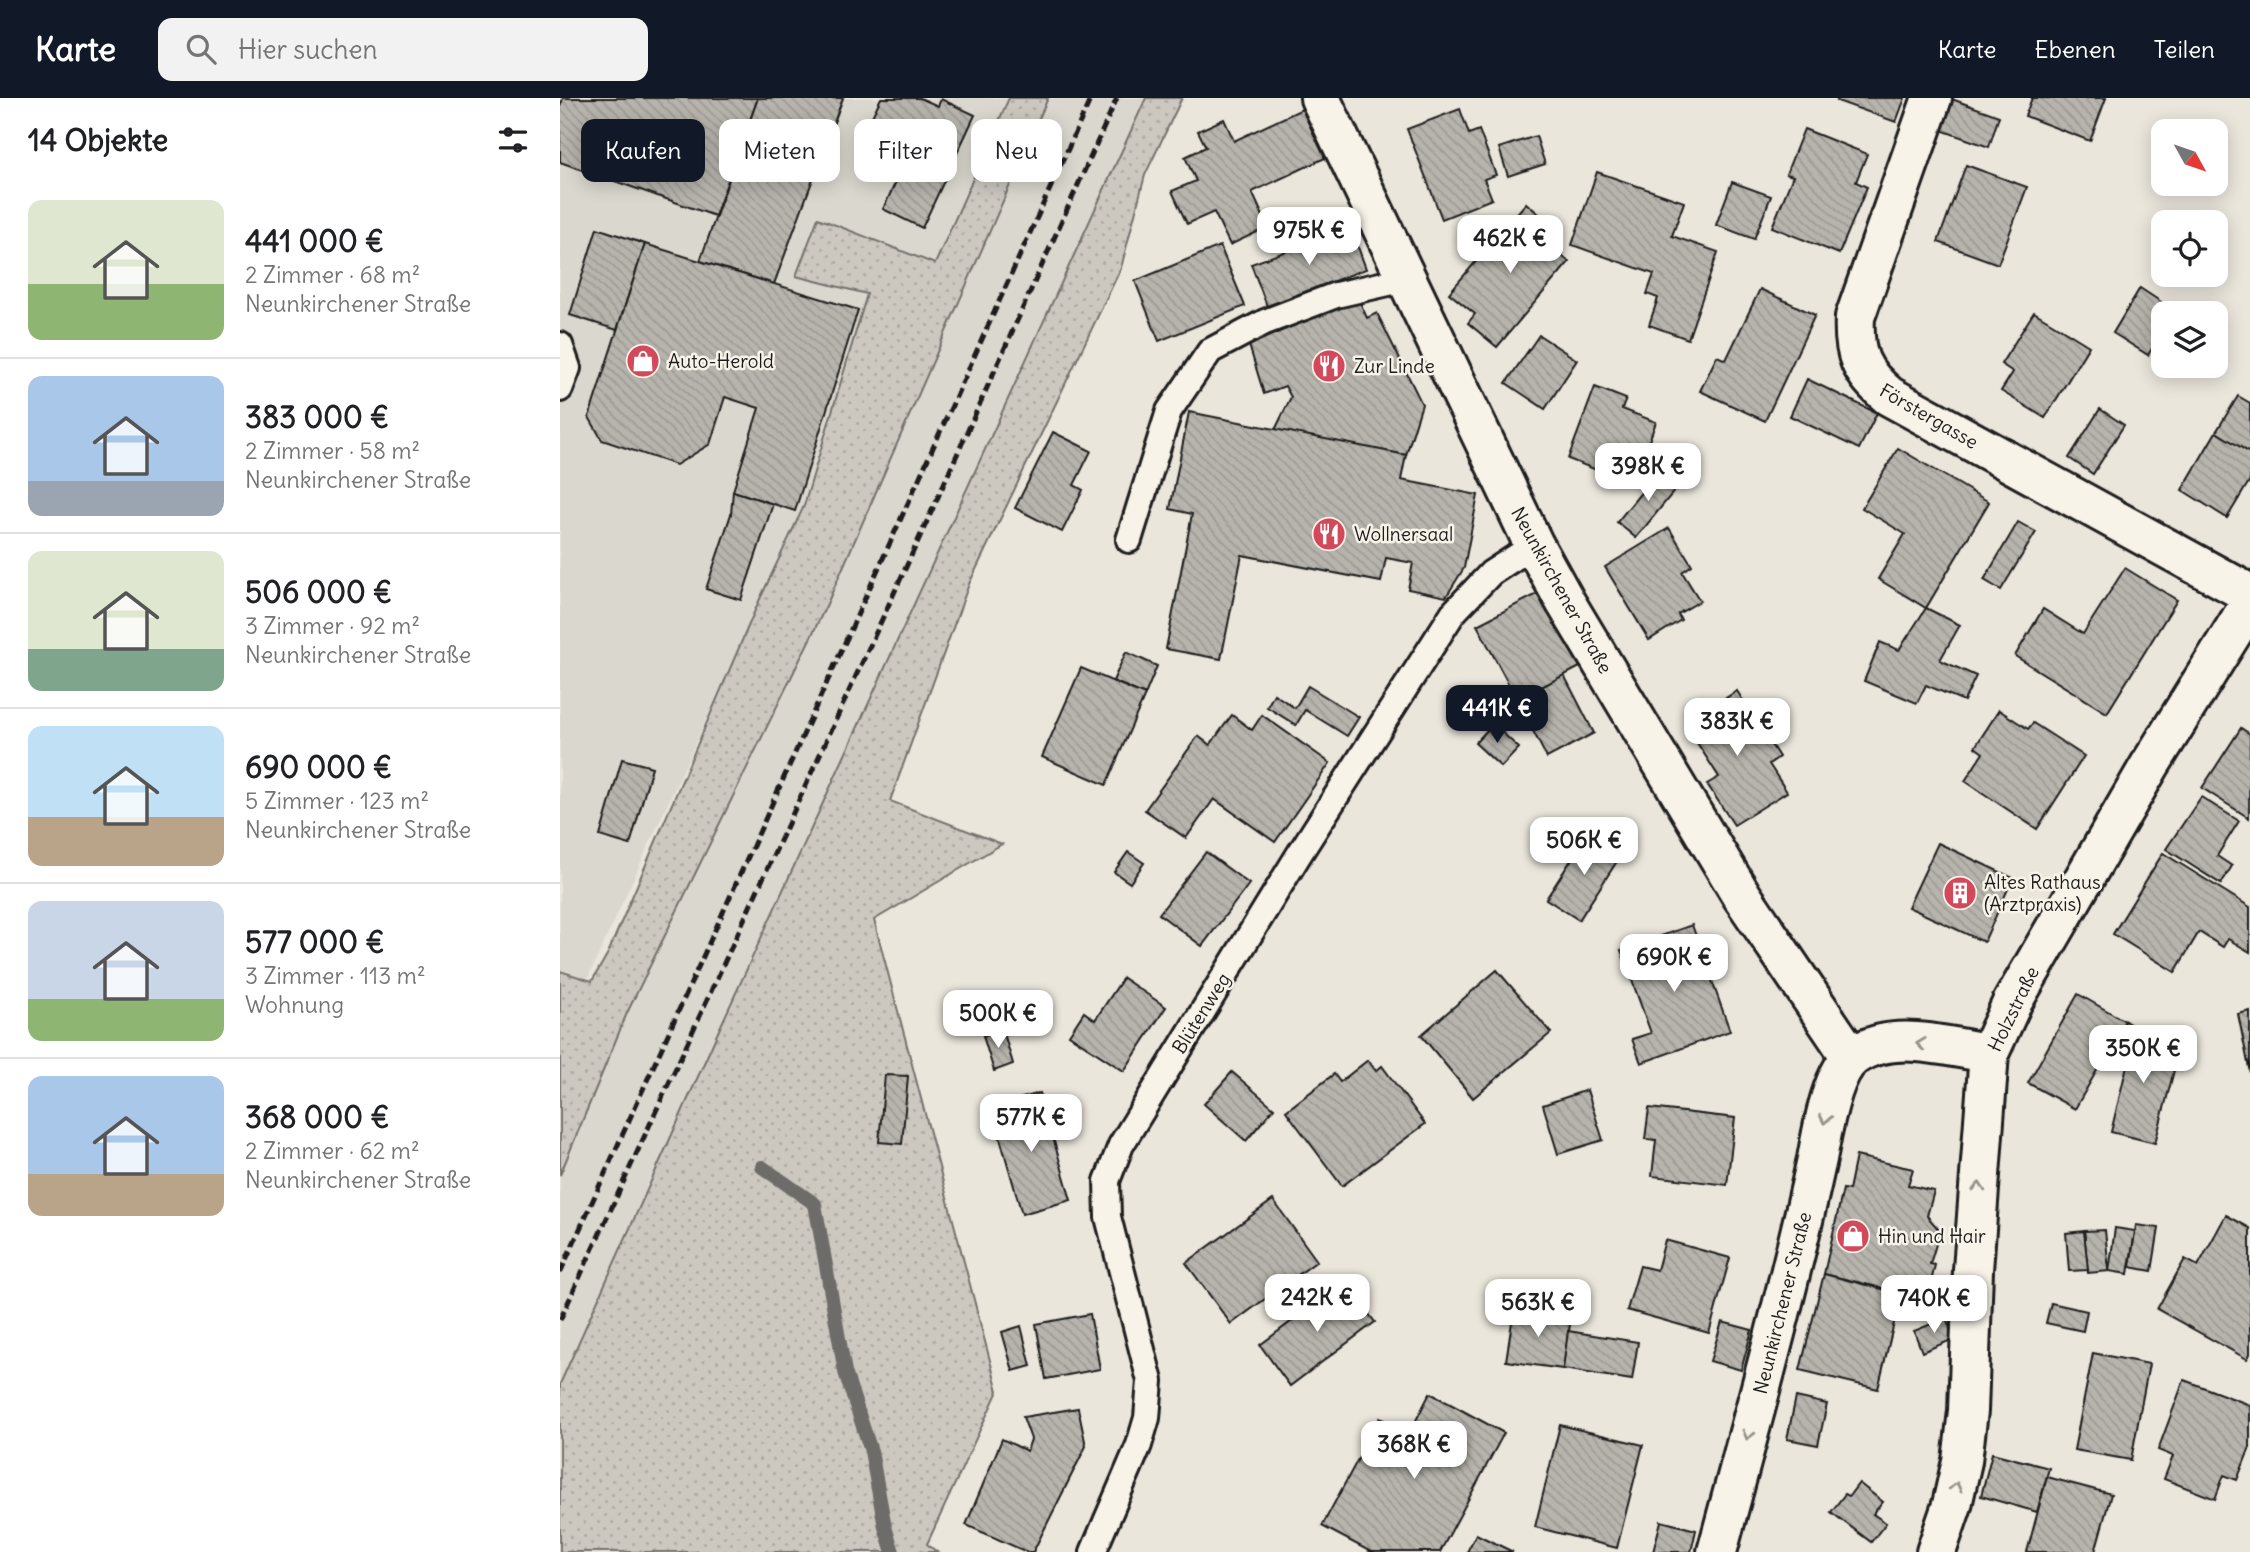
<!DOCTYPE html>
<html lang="de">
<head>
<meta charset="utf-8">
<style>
	:root { --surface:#fff; --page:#f2f2f2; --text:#202124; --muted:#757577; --line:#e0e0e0; --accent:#111827 }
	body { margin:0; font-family:Delius,sans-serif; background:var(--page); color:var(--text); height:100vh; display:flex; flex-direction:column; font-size:26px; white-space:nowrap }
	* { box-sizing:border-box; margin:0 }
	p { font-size:23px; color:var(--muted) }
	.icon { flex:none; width:38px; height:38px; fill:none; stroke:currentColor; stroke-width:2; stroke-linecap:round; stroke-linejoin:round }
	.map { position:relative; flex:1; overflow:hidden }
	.panel { display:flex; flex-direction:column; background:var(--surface); width:560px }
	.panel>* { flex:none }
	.guide { position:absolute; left:21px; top:21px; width:665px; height:63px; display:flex; gap:14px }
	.needle { width:46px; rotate:130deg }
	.controls { position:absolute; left:1591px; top:21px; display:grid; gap:14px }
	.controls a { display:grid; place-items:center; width:77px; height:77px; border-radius:14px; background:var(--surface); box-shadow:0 4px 18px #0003; font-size:35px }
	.price { position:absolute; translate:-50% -60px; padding:0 16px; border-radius:14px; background:#fff; color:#222; font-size:23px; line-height:46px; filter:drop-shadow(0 2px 4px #0008) }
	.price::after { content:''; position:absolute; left:50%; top:42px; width:21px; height:16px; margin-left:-10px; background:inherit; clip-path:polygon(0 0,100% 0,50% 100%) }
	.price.on { background:var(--accent); color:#fff }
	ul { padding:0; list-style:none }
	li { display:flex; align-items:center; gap:21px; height:175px; padding:0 28px }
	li+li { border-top:2px solid var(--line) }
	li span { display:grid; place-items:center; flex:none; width:196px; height:140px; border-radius:14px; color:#555 }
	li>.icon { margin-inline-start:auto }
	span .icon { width:84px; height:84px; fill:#fffc; stroke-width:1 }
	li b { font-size:30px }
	h2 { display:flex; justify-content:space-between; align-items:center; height:84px; padding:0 28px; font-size:30px }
	.chip { padding:0 24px; border-radius:14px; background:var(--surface); box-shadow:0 4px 18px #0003; font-size:24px; line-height:63px }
	.chip.on { background:var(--accent); color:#fff }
	header { display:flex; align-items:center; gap:42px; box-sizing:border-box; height:98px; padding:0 35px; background:var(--accent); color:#fff }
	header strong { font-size:33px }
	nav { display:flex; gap:38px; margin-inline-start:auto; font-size:24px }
	.search { width:490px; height:63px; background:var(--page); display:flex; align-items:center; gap:18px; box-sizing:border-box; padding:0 24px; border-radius:14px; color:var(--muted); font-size:26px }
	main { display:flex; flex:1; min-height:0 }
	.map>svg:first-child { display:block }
	.built { fill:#dad7ce }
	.grass { fill:url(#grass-dots); stroke:#74726e; stroke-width:2 }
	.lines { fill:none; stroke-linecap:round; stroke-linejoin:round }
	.stream { stroke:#6d6c68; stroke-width:14 }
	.building { fill:url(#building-back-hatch); stroke:#1c1c1c; stroke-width:2 }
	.lane-casing { stroke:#1c1c1c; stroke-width:30 }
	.street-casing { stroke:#1c1c1c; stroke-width:44 }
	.lane { stroke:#f7f3e8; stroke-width:24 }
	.street { stroke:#f7f3e8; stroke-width:38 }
	.rail { stroke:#1c1c1c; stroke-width:5; stroke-dasharray:10 5; stroke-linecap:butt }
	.oneway { stroke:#94928c }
	.labels { text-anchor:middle; stroke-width:5; stroke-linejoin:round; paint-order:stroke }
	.poi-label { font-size:19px; fill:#1c1c1c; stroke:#f7f3e8; text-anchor:start }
	.street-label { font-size:19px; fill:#1c1c1c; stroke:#f7f3e8 }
</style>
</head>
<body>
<header>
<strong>Karte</strong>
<div class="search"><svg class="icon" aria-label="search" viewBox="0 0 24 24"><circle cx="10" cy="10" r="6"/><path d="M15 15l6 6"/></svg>Hier suchen</div>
<nav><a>Karte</a><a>Ebenen</a><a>Teilen</a></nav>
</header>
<main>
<section class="panel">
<h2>14 Objekte<svg class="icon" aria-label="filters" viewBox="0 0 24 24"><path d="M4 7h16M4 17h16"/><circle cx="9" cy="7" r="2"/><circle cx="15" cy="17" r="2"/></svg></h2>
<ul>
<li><span style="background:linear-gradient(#dfe7d0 60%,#8fb573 0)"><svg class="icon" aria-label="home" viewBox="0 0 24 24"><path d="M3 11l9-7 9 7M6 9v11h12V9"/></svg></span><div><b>441 000 €</b><p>2 Zimmer · 68 m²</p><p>Neunkirchener Straße</p></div></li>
<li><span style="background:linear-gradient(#a9c7e8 75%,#9aa5b1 0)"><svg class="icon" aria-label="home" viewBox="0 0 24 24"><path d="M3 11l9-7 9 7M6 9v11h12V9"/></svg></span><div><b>383 000 €</b><p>2 Zimmer · 58 m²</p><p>Neunkirchener Straße</p></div></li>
<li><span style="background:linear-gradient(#dfe7d0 70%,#7fa58c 0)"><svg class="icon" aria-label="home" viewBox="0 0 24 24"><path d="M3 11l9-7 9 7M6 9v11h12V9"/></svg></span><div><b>506 000 €</b><p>3 Zimmer · 92 m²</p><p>Neunkirchener Straße</p></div></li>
<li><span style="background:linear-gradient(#bfe0f5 65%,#b9a48a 0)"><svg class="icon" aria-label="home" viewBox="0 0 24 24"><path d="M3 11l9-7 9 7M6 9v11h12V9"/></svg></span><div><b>690 000 €</b><p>5 Zimmer · 123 m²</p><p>Neunkirchener Straße</p></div></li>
<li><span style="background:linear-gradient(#c9d6e8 70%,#8fb573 0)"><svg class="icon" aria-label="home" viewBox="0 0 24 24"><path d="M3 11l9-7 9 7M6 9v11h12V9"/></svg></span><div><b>577 000 €</b><p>3 Zimmer · 113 m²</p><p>Wohnung</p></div></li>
<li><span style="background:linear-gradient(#a9c7e8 70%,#b9a48a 0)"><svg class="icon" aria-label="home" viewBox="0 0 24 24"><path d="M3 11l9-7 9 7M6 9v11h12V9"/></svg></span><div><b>368 000 €</b><p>2 Zimmer · 62 m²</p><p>Neunkirchener Straße</p></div></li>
</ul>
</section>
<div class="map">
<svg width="1690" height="1454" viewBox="0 0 1690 1454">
	<defs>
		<pattern id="grass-dots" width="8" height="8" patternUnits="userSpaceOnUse" patternTransform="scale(1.75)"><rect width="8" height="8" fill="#ccc8c0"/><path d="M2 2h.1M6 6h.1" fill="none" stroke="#afaba4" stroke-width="1.8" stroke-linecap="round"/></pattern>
		<pattern id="building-back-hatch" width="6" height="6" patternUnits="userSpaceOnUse" patternTransform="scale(1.75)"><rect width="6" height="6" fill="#b6b4ac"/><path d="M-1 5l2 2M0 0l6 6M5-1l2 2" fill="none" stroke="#9c9a93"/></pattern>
	</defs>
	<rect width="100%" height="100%" fill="#eae6dc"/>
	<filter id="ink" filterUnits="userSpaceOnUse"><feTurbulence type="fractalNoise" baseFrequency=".0143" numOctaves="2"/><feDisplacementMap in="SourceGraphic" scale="14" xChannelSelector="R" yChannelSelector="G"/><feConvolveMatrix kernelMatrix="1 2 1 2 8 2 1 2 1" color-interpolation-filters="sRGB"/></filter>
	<g filter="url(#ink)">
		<!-- built -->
		<g class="built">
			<polygon points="0,0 449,0 375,166 258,120 307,195 244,408 28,880 0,873"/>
			<polygon points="488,0 586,0 158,934 0,1286 0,1077 67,915 418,159"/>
		</g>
		<!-- grass -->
		<g class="grass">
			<polygon points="449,0 488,0 267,506 67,915 0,1077 0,873 32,883 48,855 199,503 244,408 307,196 236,178 258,120 375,166"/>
			<polygon points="586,0 622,0 585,77 561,170 409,486 330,703 442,746 314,822 438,1293 367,1446 377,1454 0,1454 0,1286 158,934"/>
		</g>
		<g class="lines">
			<!-- stream -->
			<polyline class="stream" points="202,1069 255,1106 285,1274 311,1353 325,1429 333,1454"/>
		</g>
		<!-- building -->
		<g class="building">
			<polygon points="3,0 198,0 155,118 0,64 0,9"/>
			<polygon points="198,0 283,0 214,186 140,163"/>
			<polygon points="321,0 360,0 378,8 381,1 415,17 362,130 323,111 350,54 305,33"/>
			<polygon points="1278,0 1345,0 1336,24 1277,3"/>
			<polygon points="1389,0 1439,18 1429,49 1378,31"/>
			<polygon points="1472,0 1546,0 1530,43 1465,18"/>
			<polygon points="742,11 765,60 692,94 708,129 670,147 654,114 627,126 612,93 636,83 625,59 646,49 638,33 664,21 674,43"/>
			<polygon points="900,11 909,36 919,32 936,77 924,81 932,101 882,121 847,31"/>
			<polygon points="1244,31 1307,56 1296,84 1307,89 1279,156 1212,129 1233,78 1226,76"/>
			<polygon points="976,38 985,66 948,78 939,50"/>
			<polygon points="1406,67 1467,89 1438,166 1378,144"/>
			<polygon points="1037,74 1124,104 1112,138 1158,154 1128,241 1089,227 1098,200 1087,196 1094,176 1012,147"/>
			<polygon points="1172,84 1211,98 1194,141 1156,127"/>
			<polygon points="966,105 998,132 987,145 1009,164 937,249 908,225 915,216 889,195"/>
			<polygon points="37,130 85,146 57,232 10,217"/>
			<polygon points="791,130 806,171 707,208 691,166"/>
			<polygon points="85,146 298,212 235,413 173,393 199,310 165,299 150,346 116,367 42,342 29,319"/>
			<polygon points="660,148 685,208 599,243 575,183"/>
			<polygon points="1580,190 1615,213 1614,215 1603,215 1603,233 1588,257 1553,235"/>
			<polygon points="1200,191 1255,217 1205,323 1140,293 1157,258 1166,262"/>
			<polygon points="798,200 807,220 817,215 862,306 846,357 715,332 731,299 725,288 704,296 689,247"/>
			<polygon points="1474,214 1529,248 1485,320 1441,293 1453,274 1441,266"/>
			<polygon points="979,237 1017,262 985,311 946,285"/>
			<polygon points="1247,281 1317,315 1299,351 1230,318"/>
			<polygon points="1035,289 1066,301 1062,311 1096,324 1073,386 1008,361"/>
			<polygon points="1678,298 1690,305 1690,355 1656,334"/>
			<polygon points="1540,311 1564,327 1533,376 1509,360"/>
			<polygon points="629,314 846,357 841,382 918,397 904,470 886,499 848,491 853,465 826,460 821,484 682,457 661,561 606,551 632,416 610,411"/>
			<polygon points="493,334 531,353 514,387 523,392 502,434 455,410"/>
			<polygon points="1656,334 1690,355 1690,382 1667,420 1622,392"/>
			<polygon points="1338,350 1429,404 1366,510 1318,481 1345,436 1302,410"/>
			<polygon points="1101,370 1120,386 1076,440 1057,424"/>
			<polygon points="173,393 213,406 181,502 146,491 171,416"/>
			<polygon points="1458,424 1476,434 1441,492 1424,482"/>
			<polygon points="1109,430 1132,467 1122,474 1140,503 1118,516 1121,522 1089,542 1045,469"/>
			<polygon points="1565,470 1617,502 1547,615 1455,558 1483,511 1523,536"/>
			<polygon points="981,494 1020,569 957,602 917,527"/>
			<polygon points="1366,510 1400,527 1380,562 1416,578 1404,603 1366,587 1357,605 1304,583 1320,544 1339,552"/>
			<polygon points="566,554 597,568 585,597 553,583"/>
			<polygon points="521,570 585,597 546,687 482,659"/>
			<polygon points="1004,577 1034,635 987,660 957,602"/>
			<polygon points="748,588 799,619 787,638 745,612 736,627 707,609 714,596 735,610"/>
			<polygon points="1177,593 1219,659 1209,666 1227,694 1174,727 1147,686 1159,679 1125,626"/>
			<polygon points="1439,612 1468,631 1473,625 1524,658 1477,731 1405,683 1423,655 1415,649"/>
			<polygon points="672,617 692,632 702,617 770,665 715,744 654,701 626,740 585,712 638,638 650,647"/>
			<polygon points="933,626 959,650 941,669 915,645"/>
			<polygon points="1681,630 1690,636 1689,720 1642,690"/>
			<polygon points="62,661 92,669 70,747 40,738"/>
			<polygon points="1641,699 1679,723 1657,758 1672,768 1661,786 1606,751"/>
			<polygon points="1028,736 1061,757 1019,822 986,801"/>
			<polygon points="1378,745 1453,780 1424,844 1348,809"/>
			<polygon points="568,754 584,765 570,785 554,774"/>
			<polygon points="646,754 689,786 642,848 599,816"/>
			<polygon points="1603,755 1690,809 1690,854 1668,841 1663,849 1639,834 1615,874 1553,836"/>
			<polygon points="1132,827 1170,933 1081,965 1072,941 1091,935 1061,852"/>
			<polygon points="937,872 991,935 913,1000 861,937"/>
			<polygon points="563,880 606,909 564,973 509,937 524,914 535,922"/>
			<polygon points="1518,896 1565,923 1515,1011 1468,985"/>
			<polygon points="1690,913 1690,975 1678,916"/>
			<polygon points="1565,923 1618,957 1595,1045 1551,1034 1570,955 1553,944"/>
			<polygon points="443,932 453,966 434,973 423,938"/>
			<polygon points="808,962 816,973 822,968 865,1026 782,1088 726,1013 774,976 780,984"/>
			<polygon points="672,974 714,1010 686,1043 644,1006"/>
			<polygon points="325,977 348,978 342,1046 319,1044"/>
			<polygon points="1027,992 1043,1042 998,1056 983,1007"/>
			<polygon points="480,995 511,1102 462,1116 431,1009"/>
			<polygon points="1089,1010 1175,1020 1167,1087 1092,1078 1096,1042 1085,1041"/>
			<polygon points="1296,1058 1353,1071 1348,1087 1374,1093 1367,1118 1380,1133 1370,1166 1375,1167 1367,1201 1264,1176 1283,1091 1289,1092"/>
			<polygon points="713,1102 757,1163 671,1226 626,1165"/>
			<polygon points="1666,1117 1690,1130 1690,1256 1687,1261 1597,1211 1625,1161 1638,1168"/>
			<polygon points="1576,1127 1599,1130 1592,1173 1570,1169"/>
			<polygon points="1555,1130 1575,1133 1568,1176 1549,1173"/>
			<polygon points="1545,1132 1549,1173 1528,1175 1524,1133"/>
			<polygon points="1524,1133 1528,1172 1509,1173 1506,1135"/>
			<polygon points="1105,1142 1170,1160 1149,1235 1067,1212 1080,1168 1097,1172"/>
			<polygon points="1264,1176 1341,1196 1318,1291 1240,1272"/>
			<polygon points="784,1184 815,1224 730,1288 700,1247"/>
			<polygon points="1491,1205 1527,1213 1523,1233 1486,1225"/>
			<polygon points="954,1211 1011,1220 1003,1271 946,1263"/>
			<polygon points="530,1216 540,1271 486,1281 476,1226"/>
			<polygon points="1386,1220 1394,1241 1362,1254 1354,1233"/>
			<polygon points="1162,1224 1192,1232 1181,1272 1150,1263"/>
			<polygon points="461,1228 471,1268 453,1273 442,1234"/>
			<polygon points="1008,1233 1078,1244 1072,1282 1003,1271"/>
			<polygon points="1533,1255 1589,1266 1571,1362 1514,1352"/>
			<polygon points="1624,1282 1690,1307 1690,1349 1677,1382 1664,1377 1655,1401 1604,1381 1613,1358 1598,1352"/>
			<polygon points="870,1295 944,1335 880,1454 811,1454 762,1428 820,1320 849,1336"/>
			<polygon points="1236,1299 1267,1306 1258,1347 1227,1341"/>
			<polygon points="518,1310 526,1348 473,1454 467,1454 406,1427 442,1341 467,1353 471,1341 463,1319"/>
			<polygon points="1000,1327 1083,1347 1057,1450 975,1429"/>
			<polygon points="1432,1355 1489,1370 1477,1414 1421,1398"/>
			<polygon points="1487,1379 1551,1396 1535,1454 1467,1454"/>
			<polygon points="1299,1385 1323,1404 1313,1416 1326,1425 1311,1444 1271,1414 1285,1396 1289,1398"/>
			<polygon points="1101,1423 1136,1432 1131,1454 1093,1454"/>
			<polygon points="916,1436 953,1454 907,1454"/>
		</g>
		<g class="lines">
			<defs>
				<g id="lane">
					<polyline points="0,247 8,270 0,291"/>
					<polyline points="569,442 609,313 650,253 705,224 776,197 846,181"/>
					<polyline points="533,1454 579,1347 587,1320 590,1283 548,1119 547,1083 561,1047 738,758 893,515 931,475 974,447"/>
				</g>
				<g id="street">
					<polyline points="760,0 974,447 1006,505 1182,798 1291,959"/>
					<path d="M1372 0 1295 219C1293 256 1300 274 1329 298L1690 496"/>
					<path d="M1157 1454C1192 1323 1228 1193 1257 1061 1262 1035 1271 974 1294 958 1332 931 1386 949 1429 955"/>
					<polyline points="1376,1454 1392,1407 1402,1363 1408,1313 1413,1172 1429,955 1453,903 1590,667 1690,506"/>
				</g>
			</defs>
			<!-- lane casing -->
			<use href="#lane" class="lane-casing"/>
			<!-- street casing -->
			<use href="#street" class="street-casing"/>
			<!-- lane -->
			<use href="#lane" class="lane"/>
			<!-- street -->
			<use href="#street" class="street"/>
			<!-- rail -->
			<g class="rail">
				<polyline points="0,1175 531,0"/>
				<polyline points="0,1222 369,419 557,0"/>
			</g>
		</g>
		<!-- one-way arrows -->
		<defs><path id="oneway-chevron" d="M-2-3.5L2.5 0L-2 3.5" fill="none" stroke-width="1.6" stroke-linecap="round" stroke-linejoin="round" transform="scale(1.75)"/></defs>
		<g class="oneway">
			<use href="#oneway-chevron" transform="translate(1361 946) rotate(-173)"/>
			<use href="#oneway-chevron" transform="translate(1265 1021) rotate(102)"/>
			<use href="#oneway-chevron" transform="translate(1419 1089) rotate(-86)"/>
			<use href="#oneway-chevron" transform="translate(1188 1337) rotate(105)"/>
			<use href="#oneway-chevron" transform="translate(1396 1389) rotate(-76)"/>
		</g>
	</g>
	<!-- icons -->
	<defs>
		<symbol id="shop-disc" viewBox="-11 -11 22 22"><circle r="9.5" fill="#d1495b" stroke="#f7f3e8"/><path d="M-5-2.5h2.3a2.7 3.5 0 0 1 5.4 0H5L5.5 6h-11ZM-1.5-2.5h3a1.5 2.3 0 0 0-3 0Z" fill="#fff"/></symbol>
		<symbol id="restaurant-disc" viewBox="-11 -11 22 22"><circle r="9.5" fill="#d1495b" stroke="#f7f3e8"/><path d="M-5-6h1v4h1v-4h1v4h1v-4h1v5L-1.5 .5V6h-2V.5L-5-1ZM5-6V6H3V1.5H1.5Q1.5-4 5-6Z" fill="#fff"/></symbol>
		<symbol id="building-disc" viewBox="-11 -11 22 22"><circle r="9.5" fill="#d1495b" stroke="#f7f3e8"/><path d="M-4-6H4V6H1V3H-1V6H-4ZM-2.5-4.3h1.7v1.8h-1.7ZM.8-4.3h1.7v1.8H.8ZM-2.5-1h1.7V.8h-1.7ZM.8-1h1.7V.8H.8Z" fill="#fff"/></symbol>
	</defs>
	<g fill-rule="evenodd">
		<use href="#shop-disc" x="64" y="244" width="38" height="38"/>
		<use href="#restaurant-disc" x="750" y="249" width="38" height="38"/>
		<use href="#restaurant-disc" x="750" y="417" width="38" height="38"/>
		<use href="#building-disc" x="1381" y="776" width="38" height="38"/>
		<use href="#shop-disc" x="1274" y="1119" width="38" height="38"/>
	</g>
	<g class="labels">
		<!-- poi labels -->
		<g class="poi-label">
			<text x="108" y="270">Auto-Herold</text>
			<text x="794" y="275">Zur Linde</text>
			<text x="794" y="443">Wollnersaal</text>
			<text x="1424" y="791">Altes Rathaus<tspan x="1424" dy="22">(Arztpraxis)</tspan></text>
			<text x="1318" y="1145">Hin und Hair</text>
		</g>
		<!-- street labels -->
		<g class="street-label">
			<text transform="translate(1369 318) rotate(30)" y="7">Förstergasse</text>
			<text transform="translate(1002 492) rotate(61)" y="7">Neunkirchener Straße</text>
			<text transform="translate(1453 911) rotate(-64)" y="7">Holzstraße</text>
			<text transform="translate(641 915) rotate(-58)" y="7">Blütenweg</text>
			<text transform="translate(1222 1205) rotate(-76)" y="7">Neunkirchener Straße</text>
		</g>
	</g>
</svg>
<div class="controls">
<a><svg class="needle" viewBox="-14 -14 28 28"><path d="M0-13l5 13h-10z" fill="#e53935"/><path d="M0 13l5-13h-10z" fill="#757577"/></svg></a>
<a><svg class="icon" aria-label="locate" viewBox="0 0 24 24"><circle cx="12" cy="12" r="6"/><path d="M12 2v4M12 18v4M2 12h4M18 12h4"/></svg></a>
<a><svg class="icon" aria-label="layers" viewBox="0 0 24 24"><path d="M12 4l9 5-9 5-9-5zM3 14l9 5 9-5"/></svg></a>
</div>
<b class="price" style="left:749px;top:169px">975K €</b>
<b class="price" style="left:950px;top:177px">462K €</b>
<b class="price" style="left:1088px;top:405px">398K €</b>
<b class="price on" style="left:937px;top:647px">441K €</b>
<b class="price" style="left:1177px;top:660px">383K €</b>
<b class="price" style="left:1024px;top:779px">506K €</b>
<b class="price" style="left:1114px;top:896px">690K €</b>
<b class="price" style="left:438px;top:952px">500K €</b>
<b class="price" style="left:1583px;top:987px">350K €</b>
<b class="price" style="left:471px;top:1056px">577K €</b>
<b class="price" style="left:757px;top:1236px">242K €</b>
<b class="price" style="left:1374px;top:1237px">740K €</b>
<b class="price" style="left:978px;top:1241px">563K €</b>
<b class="price" style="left:854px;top:1383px">368K €</b>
<div class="guide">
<a class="chip on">Kaufen</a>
<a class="chip">Mieten</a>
<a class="chip">Filter</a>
<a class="chip">Neu</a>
</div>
</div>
</main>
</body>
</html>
